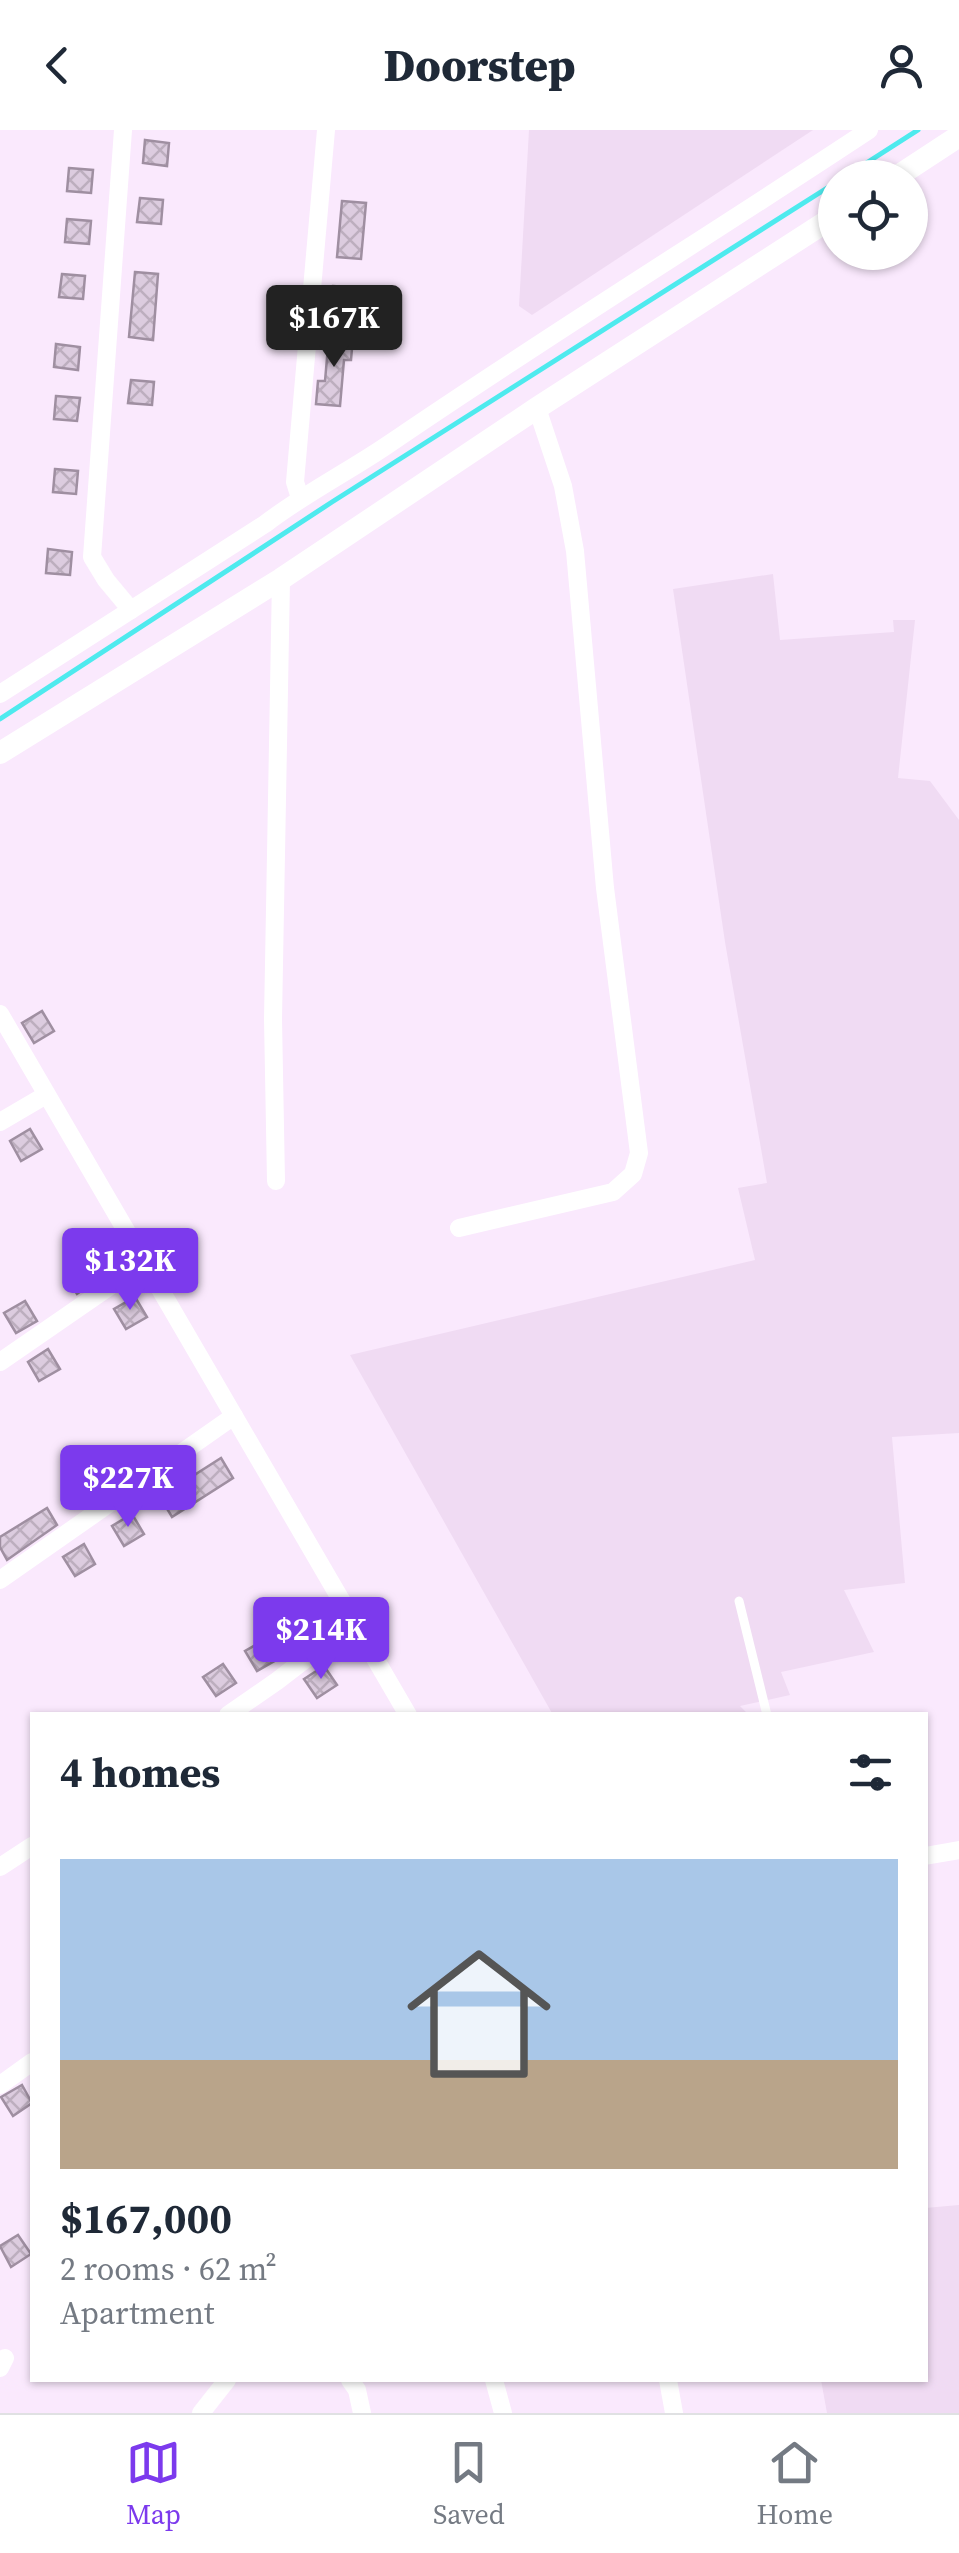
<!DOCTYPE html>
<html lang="en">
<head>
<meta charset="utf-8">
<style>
	:root { --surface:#fff; --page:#f6f6f7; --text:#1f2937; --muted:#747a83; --line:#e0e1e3; --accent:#7c3aed }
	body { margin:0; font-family:"Source Serif 4",serif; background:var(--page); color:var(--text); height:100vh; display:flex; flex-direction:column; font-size:38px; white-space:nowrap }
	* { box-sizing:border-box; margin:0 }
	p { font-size:32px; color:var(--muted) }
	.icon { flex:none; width:55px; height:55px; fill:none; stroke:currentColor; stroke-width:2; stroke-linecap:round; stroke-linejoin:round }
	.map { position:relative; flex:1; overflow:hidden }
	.drawer { position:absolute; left:30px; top:1582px; width:898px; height:670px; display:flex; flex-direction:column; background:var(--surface); border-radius:0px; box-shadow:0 2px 8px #0004 }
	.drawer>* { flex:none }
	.buttons { position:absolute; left:818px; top:30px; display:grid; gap:20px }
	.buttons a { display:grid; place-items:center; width:110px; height:110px; border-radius:50%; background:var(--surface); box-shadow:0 2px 8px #0004; font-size:50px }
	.price { position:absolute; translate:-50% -85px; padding:0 22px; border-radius:10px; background:var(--accent); color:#fff; font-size:32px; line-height:65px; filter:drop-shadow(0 2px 5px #0008) }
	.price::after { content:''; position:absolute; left:50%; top:60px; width:30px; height:22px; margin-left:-15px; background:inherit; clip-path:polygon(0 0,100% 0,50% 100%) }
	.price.selected { background:#222; color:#fff }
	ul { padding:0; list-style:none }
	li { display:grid; align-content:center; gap:20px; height:530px; padding:0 30px }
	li+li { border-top:2px solid var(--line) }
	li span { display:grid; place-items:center; height:310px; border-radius:0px; color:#555 }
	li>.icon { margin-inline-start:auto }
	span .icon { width:180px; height:180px; fill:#fffc; stroke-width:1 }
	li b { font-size:42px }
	h2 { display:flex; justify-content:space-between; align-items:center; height:120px; padding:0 30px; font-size:42px }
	header { display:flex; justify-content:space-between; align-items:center; height:130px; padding:0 30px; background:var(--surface); font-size:45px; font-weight:800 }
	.menu { display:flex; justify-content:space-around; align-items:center; height:140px; border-top:2px solid var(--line); background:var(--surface); font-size:28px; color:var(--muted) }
	.menu a { display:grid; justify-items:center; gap:5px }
	.menu .selected { color:var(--accent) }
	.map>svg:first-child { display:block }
	.built { fill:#f0dbf3 }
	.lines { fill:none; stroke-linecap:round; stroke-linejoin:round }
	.stream { stroke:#4eeaee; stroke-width:5 }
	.building { fill:url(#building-cross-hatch); stroke:#9f8fa1; stroke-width:2.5 }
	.lane { stroke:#fff; stroke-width:9 }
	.street { stroke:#fff; stroke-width:18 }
	.secondary { stroke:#fff; stroke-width:22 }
</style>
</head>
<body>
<header><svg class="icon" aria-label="back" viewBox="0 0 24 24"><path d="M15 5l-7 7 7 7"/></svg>Doorstep<svg class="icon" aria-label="person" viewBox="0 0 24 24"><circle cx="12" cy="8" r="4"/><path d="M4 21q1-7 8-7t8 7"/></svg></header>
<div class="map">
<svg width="959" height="2283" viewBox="0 0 959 2283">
	<defs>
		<pattern id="building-cross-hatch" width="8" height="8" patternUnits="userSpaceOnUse" patternTransform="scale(2.5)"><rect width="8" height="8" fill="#dcccdf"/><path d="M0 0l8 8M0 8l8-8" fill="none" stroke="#bcaebe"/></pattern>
	</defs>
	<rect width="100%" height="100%" fill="#fae9fd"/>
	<!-- built -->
	<g class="built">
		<polygon points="529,0 813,0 532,185 519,176"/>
		<polygon points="773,444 780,510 894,502 893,490 915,490 898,648 930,651 959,690 959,1303 892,1307 905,1453 844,1460 874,1522 781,1542 790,1565 740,1576 749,1585 553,1585 350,1225 755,1130 738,1058 767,1053 725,812 673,459"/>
		<polygon points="959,2075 959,2283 827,2283 821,2250 925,2250 925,2078"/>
	</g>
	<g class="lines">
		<!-- stream -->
		<g class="stream">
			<polyline points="843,48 918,0"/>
			<polyline points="0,589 332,372 835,53"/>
		</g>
	</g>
	<!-- building -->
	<g class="building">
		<polygon points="145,10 169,13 167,36 143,33"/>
		<polygon points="69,38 93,40 91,63 67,61"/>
		<polygon points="140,68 163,70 161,94 137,92"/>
		<polygon points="342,71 366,73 361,129 337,127"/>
		<polygon points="67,89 91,91 89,114 65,112"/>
		<polygon points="135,142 158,144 153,210 129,207"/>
		<polygon points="62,144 85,146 83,169 59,167"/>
		<polygon points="333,156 357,158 355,182 331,179"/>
		<polygon points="329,205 353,207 351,230 344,230 340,276 316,274 318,251 325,251"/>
		<polygon points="56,214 80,217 78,240 54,237"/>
		<polygon points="131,250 154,252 152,275 128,273"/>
		<polygon points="56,266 80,268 77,291 54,289"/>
		<polygon points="55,339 78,341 76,364 53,362"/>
		<polygon points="48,419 72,422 70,445 46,443"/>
		<polygon points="42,881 54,901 34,913 22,893"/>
		<polygon points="30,999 42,1019 21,1031 10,1011"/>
		<polygon points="86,1132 96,1150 77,1164 65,1145"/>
		<polygon points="135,1167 147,1187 126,1199 114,1179"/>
		<polygon points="25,1171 37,1191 16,1203 4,1183"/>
		<polygon points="48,1219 60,1239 39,1251 28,1232"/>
		<polygon points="221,1328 233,1348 172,1387 160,1367"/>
		<polygon points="47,1378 57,1395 7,1430 0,1417 0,1407"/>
		<polygon points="132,1384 144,1404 124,1416 112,1396"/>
		<polygon points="84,1414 95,1434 75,1446 63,1427"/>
		<polygon points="316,1473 329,1492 309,1505 296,1486"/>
		<polygon points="266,1509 278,1529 257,1541 245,1521"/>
		<polygon points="223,1534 236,1553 216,1566 203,1547"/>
		<polygon points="324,1536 337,1555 317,1568 304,1549"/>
		<polygon points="22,1955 32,1973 13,1986 1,1967"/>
		<polygon points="18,2105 31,2124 11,2137 0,2116"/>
	</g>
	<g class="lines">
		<!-- lane -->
		<polyline class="lane" points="739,1471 767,1585"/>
		<!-- street -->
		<g class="street">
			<polyline points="123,0 92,427 106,450 131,480"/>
			<polyline points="300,368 295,352 326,0"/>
			<path d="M0 564 265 394C304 364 346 343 386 316 545 207 709 106 869 0"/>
			<polyline points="0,884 408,1585"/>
			<polyline points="0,992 46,965"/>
			<polyline points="276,1051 273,889 281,449"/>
			<polyline points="459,1098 613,1062 633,1044 639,1023 605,758 575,421 563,356 537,278"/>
			<polyline points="0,1232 145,1132"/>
			<polyline points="0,1450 234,1286"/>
			<polyline points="228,1585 277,1551 355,1491"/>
			<polyline points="925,1726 959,1720"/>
			<polyline points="0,1737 32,1716"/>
			<polyline points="0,1955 32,1932"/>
			<polyline points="0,2238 5,2228"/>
			<polyline points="350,2250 357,2260 362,2283"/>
			<polyline points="494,2250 503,2283"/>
			<polyline points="668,2250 674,2283"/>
			<polyline points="201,2283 227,2250"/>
		</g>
		<!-- secondary -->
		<g class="secondary">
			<polyline points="895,48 959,6"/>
			<polyline points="0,623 281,449 537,278 835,86"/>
		</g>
	</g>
</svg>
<div class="buttons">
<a><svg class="icon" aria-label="locate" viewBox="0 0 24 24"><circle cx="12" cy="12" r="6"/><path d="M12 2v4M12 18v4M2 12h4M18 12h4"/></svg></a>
</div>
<b class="price selected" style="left:334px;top:240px">$167K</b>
<b class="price" style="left:130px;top:1183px">$132K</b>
<b class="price" style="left:128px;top:1400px">$227K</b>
<b class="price" style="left:321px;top:1552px">$214K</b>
<section class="drawer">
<h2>4 homes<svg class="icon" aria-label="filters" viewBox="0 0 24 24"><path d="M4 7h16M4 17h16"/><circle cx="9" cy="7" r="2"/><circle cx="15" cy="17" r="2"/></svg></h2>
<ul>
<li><span style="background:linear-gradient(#a9c7e8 65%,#b9a48a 0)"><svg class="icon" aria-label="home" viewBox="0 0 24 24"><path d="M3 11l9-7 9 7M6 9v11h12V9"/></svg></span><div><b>$167,000</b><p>2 rooms · 62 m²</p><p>Apartment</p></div></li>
</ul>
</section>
</div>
<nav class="menu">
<a class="selected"><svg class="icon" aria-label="map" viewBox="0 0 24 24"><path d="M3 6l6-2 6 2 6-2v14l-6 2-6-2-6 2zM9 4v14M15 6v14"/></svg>Map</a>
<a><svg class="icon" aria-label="saved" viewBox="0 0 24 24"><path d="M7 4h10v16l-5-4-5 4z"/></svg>Saved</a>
<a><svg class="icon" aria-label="home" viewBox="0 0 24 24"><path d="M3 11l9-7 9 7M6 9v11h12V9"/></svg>Home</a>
</nav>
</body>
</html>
